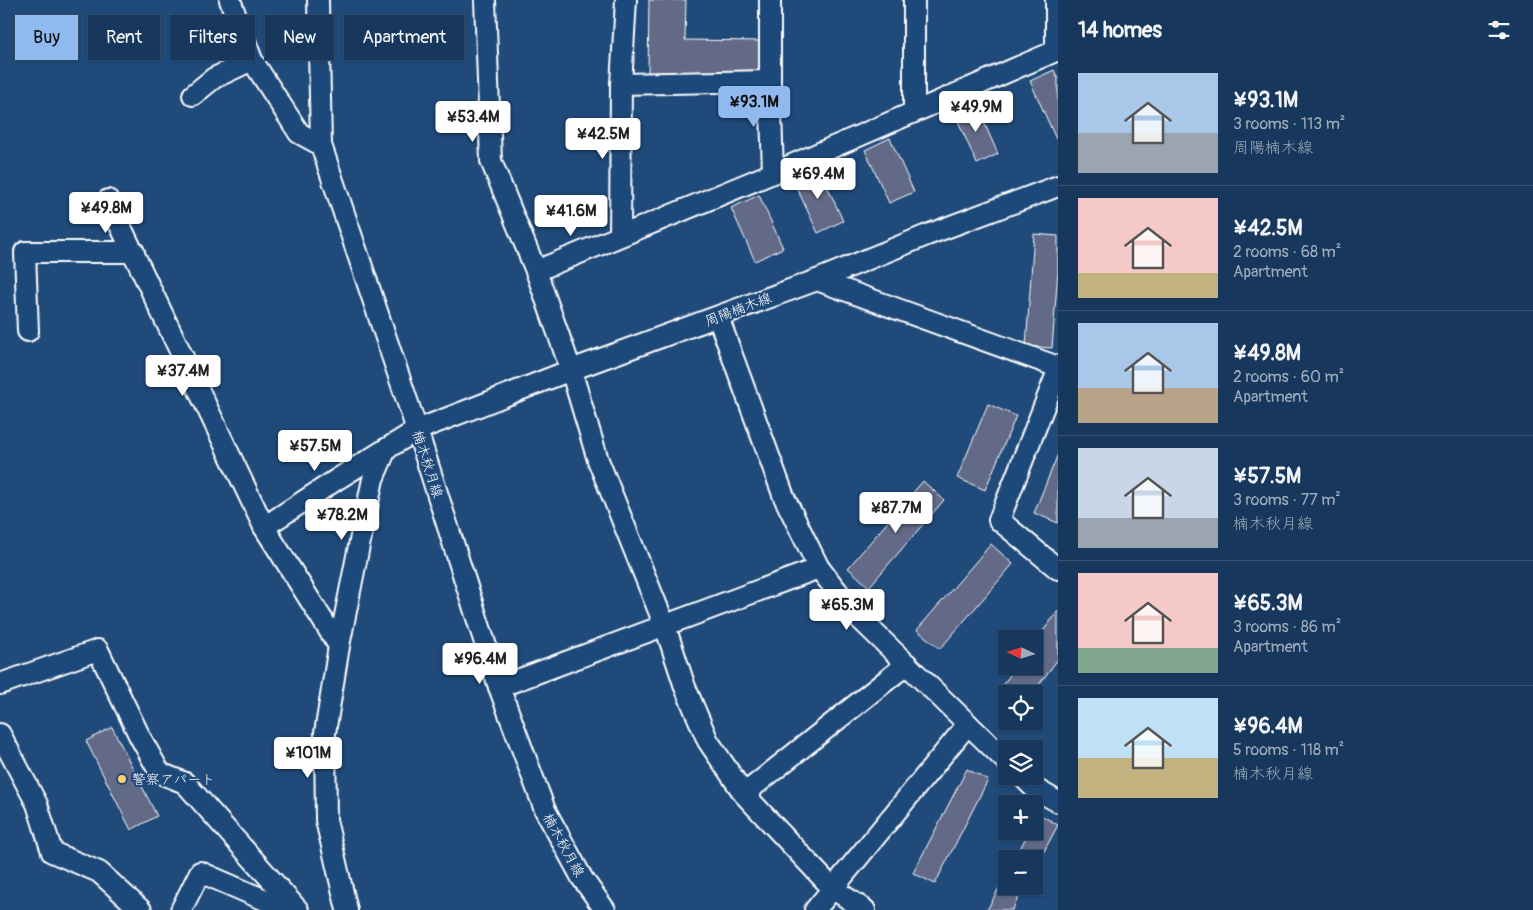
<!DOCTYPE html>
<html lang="en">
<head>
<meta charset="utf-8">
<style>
	:root { --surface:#17385c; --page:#203f62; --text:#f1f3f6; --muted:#9eacbb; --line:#365272; --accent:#90b9f0 }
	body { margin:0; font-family:Pangolin,"Klee One",sans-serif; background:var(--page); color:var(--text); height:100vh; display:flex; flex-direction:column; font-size:19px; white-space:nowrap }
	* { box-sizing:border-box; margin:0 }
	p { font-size:16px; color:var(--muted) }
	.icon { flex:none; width:28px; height:28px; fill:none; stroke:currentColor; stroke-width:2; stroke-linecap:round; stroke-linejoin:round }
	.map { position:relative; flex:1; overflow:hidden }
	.side { display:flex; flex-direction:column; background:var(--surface); width:475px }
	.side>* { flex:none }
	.banner { position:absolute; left:15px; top:15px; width:475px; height:45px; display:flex; gap:10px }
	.needle { width:32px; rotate:274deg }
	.tools { position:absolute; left:998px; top:630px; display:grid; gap:10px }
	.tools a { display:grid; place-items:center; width:45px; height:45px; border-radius:0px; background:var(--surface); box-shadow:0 1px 4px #0004,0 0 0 1px var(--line); font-size:25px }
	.price { position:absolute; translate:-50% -42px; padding:0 11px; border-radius:5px; background:#fff; color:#222; font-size:16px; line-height:32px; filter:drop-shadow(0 1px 2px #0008) }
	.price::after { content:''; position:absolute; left:50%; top:30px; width:15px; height:11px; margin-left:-8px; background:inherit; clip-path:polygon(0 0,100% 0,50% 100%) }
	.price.on { background:var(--accent); color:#111 }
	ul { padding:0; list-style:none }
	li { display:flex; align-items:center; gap:15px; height:125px; padding:0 20px }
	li+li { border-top:1px solid var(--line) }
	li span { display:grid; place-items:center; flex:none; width:140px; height:100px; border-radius:0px; color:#555 }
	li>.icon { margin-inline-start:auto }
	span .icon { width:60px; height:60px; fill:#fffc; stroke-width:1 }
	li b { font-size:21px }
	h2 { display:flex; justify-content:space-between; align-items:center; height:60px; padding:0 20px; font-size:21px }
	.tag { padding:0 18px; border-radius:0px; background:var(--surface); box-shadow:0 1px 4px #0004,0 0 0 1px var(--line); font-size:18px; line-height:45px }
	.tag.on { background:var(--accent); color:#111 }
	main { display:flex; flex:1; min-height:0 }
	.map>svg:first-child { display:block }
	.building { fill:#636b87; stroke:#fff }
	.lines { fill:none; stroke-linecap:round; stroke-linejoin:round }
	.minor-casing { stroke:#fff; stroke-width:24 }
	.minor { stroke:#1f4a7a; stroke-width:20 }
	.poi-dot { fill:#ffd166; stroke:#1f4a7a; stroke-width:2 }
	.labels { text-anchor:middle; stroke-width:4; stroke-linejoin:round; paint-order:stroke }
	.street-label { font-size:14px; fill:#fff; stroke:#1f4a7a }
	.poi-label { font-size:14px; fill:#fff; stroke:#1f4a7a; text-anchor:start }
</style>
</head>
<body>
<main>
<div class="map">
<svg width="1058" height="910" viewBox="0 0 1058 910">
	<rect width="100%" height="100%" fill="#1f4a7a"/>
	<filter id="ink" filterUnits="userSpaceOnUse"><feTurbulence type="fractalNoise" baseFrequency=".02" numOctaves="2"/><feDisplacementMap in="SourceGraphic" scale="10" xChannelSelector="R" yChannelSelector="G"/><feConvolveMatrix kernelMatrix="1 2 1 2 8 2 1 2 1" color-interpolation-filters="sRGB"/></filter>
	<g filter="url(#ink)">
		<!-- building -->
		<g class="building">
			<polygon points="649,0 686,0 685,40 762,41 762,75 648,74"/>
			<polygon points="1054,70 1058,79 1058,138 1056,139 1030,81"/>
			<polygon points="975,102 998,154 977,164 954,112"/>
			<polygon points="890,138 914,192 889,203 865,150"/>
			<polygon points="819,168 843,221 818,233 793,180"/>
			<polygon points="759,195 783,248 755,261 731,208"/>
			<polygon points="1034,234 1058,236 1058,271 1052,348 1026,346"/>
			<polygon points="988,404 1016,416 985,490 957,478"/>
			<polygon points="1058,454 1058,523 1034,513"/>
			<polygon points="923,481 944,500 869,587 848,568"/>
			<polygon points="991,544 1013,564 940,649 917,630"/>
			<polygon points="1058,611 1058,659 1032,694 1006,694 1006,699 997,692 1017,666 1034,666 1034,643"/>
			<polygon points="112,727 157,816 131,830 86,741"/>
			<polygon points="967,769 988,780 935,884 913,873"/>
			<polygon points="1039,814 1058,825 1034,870 1034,859 1015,859 1029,831 1034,831 1034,823"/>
			<polygon points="1006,875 1006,886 1025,886 1012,910 987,910"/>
		</g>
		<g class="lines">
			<defs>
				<g id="minor">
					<polyline points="230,0 252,60 299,133 321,145"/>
					<polyline points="318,0 321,145 417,430 499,687 545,810 582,878 605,910"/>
					<polyline points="485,0 491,161 536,271 571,370 598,460 665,626 685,687 708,741 744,794 832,888 865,910"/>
					<polyline points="770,0 770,81 773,173"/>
					<polyline points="1056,0 1056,51"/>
					<polyline points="621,84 770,81"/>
					<polyline points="193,95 214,78 252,60"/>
					<polyline points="914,112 914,0"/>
					<polyline points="108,200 264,527 339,646"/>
					<polyline points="620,235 621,84 626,0"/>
					<polyline points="536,271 773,173 1058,50"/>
					<polyline points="817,280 1058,367"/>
					<polyline points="718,317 784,497 819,568 855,614 1006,761"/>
					<polyline points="28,331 25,252 134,252"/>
					<polyline points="1058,371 999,520 1058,569"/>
					<polyline points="264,527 339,478 417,430 571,370 817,280 927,235 1058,186"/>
					<polyline points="0,684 98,650 140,737 160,773 185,783 298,910"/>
					<polyline points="499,687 819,568"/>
					<polyline points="0,734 37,804 52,852 99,872 141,910"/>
					<polyline points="1022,776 1034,788 1058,802"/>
					<polyline points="744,794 907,664"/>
					<polyline points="181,910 200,872 288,910"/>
					<polyline points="347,910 326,820 325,733 339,646 359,546 373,479 386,449"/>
					<polyline points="815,910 968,724"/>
				</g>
			</defs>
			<!-- minor casing -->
			<use href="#minor" class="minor-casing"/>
			<!-- minor -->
			<use href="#minor" class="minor"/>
		</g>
	</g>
	<!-- markers -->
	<circle class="poi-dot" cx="122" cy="779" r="5"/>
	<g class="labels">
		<!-- street labels -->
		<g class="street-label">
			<text transform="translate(738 309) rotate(-21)" y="5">周陽楠木線</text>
			<text transform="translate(428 464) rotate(72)" y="5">楠木秋月線</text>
			<text transform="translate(564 845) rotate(61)" y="5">楠木秋月線</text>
		</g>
		<!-- poi labels -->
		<g class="poi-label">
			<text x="132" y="784">警察アパート</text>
		</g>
	</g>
</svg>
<div class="tools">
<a><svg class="needle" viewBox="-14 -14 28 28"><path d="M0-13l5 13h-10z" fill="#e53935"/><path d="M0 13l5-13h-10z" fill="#9eacbb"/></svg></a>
<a><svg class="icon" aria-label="locate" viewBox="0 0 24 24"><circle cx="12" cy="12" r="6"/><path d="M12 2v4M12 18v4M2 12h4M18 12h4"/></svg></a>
<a><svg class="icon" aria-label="layers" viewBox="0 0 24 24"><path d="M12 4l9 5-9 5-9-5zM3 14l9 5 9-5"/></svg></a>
<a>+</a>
<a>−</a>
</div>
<b class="price on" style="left:754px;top:128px">¥93.1M</b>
<b class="price" style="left:976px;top:133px">¥49.9M</b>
<b class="price" style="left:473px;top:143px">¥53.4M</b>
<b class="price" style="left:603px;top:160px">¥42.5M</b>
<b class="price" style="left:818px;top:200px">¥69.4M</b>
<b class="price" style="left:106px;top:234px">¥49.8M</b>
<b class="price" style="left:571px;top:237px">¥41.6M</b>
<b class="price" style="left:183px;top:397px">¥37.4M</b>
<b class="price" style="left:315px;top:472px">¥57.5M</b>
<b class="price" style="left:896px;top:534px">¥87.7M</b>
<b class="price" style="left:342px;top:541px">¥78.2M</b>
<b class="price" style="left:847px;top:631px">¥65.3M</b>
<b class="price" style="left:480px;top:685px">¥96.4M</b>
<b class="price" style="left:308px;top:779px">¥101M</b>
<div class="banner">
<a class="tag on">Buy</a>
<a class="tag">Rent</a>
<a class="tag">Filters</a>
<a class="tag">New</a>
<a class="tag">Apartment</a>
</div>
</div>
<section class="side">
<h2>14 homes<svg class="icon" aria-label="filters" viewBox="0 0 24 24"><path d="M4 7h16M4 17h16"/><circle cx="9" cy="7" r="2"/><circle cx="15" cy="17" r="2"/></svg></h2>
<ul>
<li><span style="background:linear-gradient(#a9c7e8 60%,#9aa5b1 0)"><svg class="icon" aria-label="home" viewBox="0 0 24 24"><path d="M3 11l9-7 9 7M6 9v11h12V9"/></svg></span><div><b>¥93.1M</b><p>3 rooms · 113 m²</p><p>周陽楠木線</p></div></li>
<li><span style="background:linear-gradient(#f6c9c9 75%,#c2b280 0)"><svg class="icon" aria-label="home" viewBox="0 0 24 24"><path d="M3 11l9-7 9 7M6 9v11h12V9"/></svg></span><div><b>¥42.5M</b><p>2 rooms · 68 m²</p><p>Apartment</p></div></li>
<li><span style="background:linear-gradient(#a9c7e8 65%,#b9a48a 0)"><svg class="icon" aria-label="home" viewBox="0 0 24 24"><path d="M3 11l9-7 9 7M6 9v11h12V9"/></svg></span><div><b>¥49.8M</b><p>2 rooms · 60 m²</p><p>Apartment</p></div></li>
<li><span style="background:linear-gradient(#c9d6e8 70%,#9aa5b1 0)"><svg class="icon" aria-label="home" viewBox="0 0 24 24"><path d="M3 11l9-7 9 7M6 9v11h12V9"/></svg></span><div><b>¥57.5M</b><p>3 rooms · 77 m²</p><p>楠木秋月線</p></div></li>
<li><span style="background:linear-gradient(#f6c9c9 75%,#7fa58c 0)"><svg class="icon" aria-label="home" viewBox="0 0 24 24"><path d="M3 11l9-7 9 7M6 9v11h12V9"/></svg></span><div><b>¥65.3M</b><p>3 rooms · 86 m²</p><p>Apartment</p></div></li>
<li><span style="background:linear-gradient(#bfe0f5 60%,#c2b280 0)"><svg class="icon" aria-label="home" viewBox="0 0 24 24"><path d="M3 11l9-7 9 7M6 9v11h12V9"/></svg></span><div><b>¥96.4M</b><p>5 rooms · 118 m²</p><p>楠木秋月線</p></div></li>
</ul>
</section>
</main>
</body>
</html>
